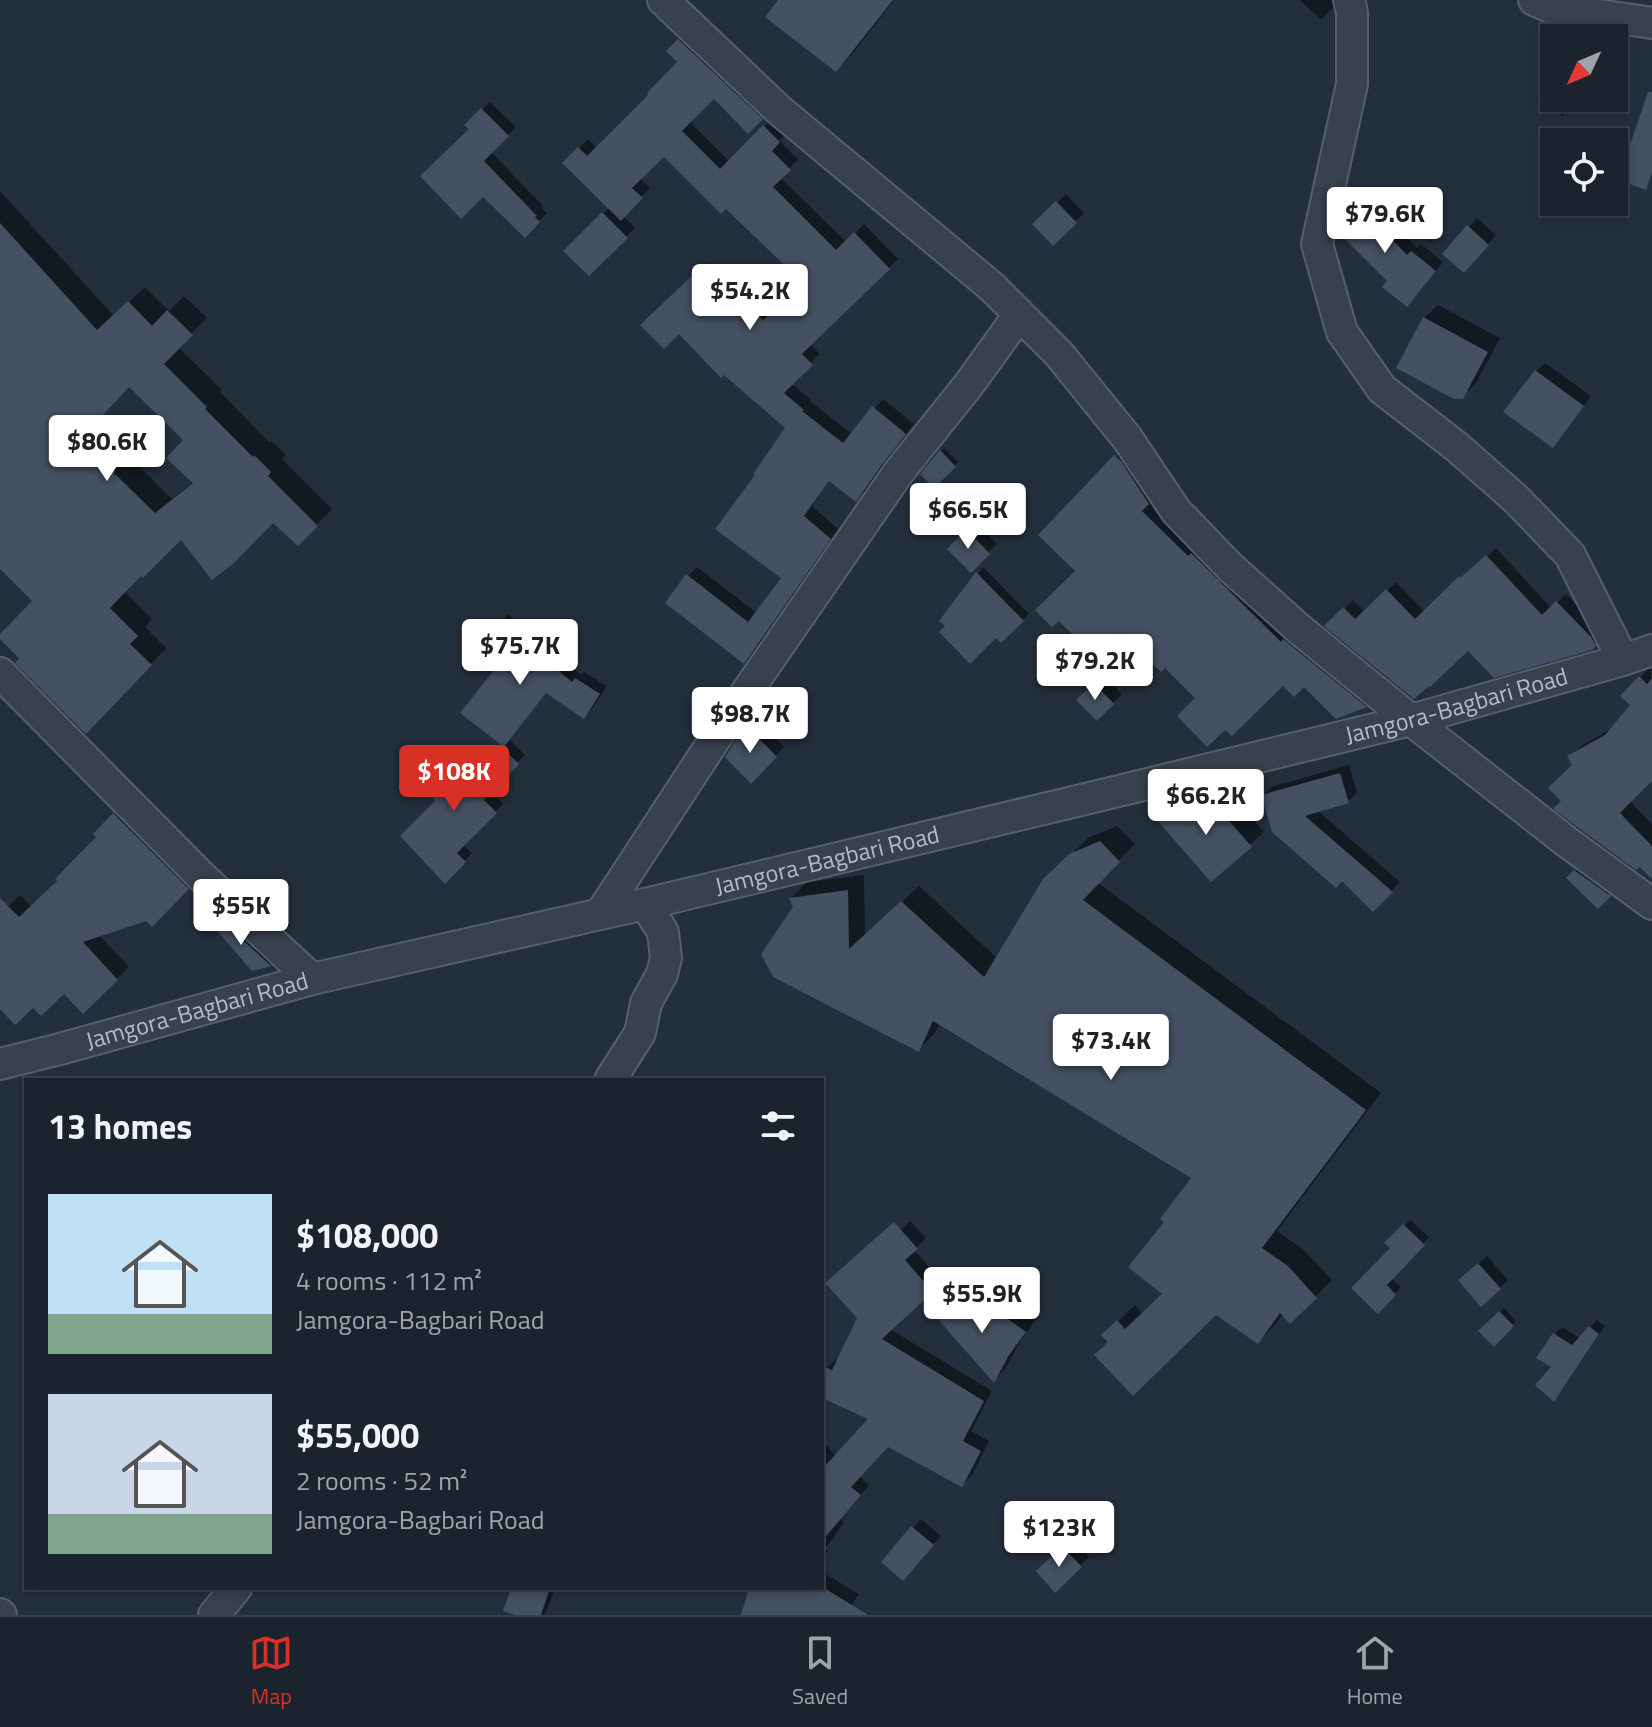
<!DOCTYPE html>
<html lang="en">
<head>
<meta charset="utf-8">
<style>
	:root { --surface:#1b232e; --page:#282f3a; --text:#f1f3f6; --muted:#a0a4aa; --line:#39404a; --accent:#d93025 }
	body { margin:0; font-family:"Titillium Web",sans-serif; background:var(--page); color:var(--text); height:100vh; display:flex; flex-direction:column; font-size:30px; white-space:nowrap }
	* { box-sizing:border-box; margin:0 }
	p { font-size:26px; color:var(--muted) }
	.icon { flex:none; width:44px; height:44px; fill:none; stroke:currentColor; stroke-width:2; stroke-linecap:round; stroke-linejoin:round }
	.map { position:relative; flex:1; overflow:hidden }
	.panel { position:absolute; left:24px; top:1078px; width:800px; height:512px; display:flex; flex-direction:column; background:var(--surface); border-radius:0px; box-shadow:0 4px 12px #0003,0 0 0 2px var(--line) }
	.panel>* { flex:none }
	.needle { width:52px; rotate:226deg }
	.tools { position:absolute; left:1540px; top:24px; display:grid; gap:16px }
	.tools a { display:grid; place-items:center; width:88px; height:88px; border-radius:0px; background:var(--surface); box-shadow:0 4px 12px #0003,0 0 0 2px var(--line); font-size:40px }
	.price { position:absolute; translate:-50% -68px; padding:0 18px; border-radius:8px; background:#fff; color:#222; font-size:26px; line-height:52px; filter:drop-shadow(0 2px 4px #0008) }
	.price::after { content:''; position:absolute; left:50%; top:48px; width:24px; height:18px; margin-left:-12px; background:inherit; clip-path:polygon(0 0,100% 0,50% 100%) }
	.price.on { background:var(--accent); color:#fff }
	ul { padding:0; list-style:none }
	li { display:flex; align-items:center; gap:24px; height:200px; padding:0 24px }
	li span { display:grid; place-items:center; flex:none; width:224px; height:160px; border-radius:0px; color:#555 }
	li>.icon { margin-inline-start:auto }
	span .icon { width:96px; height:96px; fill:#fffc; stroke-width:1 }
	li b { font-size:34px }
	h2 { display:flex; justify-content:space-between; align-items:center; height:96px; padding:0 24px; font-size:34px }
	.tabs { display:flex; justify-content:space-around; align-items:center; height:112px; border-top:2px solid var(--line); background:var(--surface); font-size:22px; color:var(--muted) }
	.tabs a { display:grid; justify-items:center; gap:4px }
	.tabs .on { color:var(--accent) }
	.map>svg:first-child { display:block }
	.shadow { fill:#0007; fill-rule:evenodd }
	.building { fill:#455162; fill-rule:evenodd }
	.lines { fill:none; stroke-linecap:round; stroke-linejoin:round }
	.minor-casing { stroke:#565f6c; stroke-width:34 }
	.minor { stroke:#38414e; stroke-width:30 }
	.labels { text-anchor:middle; stroke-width:7; stroke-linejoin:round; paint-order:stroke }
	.street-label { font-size:24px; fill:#b4bcc9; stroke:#1d2633 }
</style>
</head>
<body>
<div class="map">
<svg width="1652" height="1615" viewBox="0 0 1652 1615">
	<rect width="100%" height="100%" fill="#242f3e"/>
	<!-- shadow -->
	<g class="shadow">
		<polygon points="781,0 894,0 854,52 836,70"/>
		<polygon points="1300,0 1341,0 1321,20"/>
		<polygon points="688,32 770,109 748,131 714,96 689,121 730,162 773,117 788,132 779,140 798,160 780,177 846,242 864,224 898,259 810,344 820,354 791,383 811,400 810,401 852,434 883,399 914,424 892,451 865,491 856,499 830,479 812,506 838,529 753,652 744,661 688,576 697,567 757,613 783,578 757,475 788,428 679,332 643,325 708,263 752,308 761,299 773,312 805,282 726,206 664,154 640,178 650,188 623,216 635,228 589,273 566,251 610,207 565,163 588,139 597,148 680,62 669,51"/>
		<polygon points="1554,73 1554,98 1577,98 1563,116 1537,99"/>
		<polygon points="490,102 516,127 491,152 543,206 542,208 547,213 525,235 483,194 471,129 467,125"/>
		<path d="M0 191 114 316 145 287 169 311 184 296 207 318 178 347 222 390 220 392 270 443 271 441 286 455 282 459 332 509 298 544 273 520 181 537 124 591 152 619 145 627 166 648 102 716 35 601 0 566ZM130 385 186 440 194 481 172 499 95 423Z"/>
		<polygon points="1362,192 1417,248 1421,244 1443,262 1416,296 1390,280 1345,210"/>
		<polygon points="1066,194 1084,213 1053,243 1035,224"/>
		<polygon points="1477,218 1496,235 1472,262 1445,253"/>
		<polygon points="1438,305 1500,338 1476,383 1462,397 1424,318"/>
		<polygon points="1545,363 1591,396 1561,437 1536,371"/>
		<polygon points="1125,447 1157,493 1150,501 1199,548 1374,697 1366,706 1336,716 1304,685 1283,683 1198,698 1077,570 1041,535"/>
		<polygon points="944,448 958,462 934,485 941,451"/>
		<polygon points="976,522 997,544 971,570 950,549"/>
		<polygon points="1496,548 1551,608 1566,594 1599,628 1603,636 1591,648 1468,648 1327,626 1353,600 1365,612 1396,582 1425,612 1469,570 1470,571"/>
		<polygon points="983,567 1029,614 1001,640 996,635 948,626 942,620"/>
		<polygon points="508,614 581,675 584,672 607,686 592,709 584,717 547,692 509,739 525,755 490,791 503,804 463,844 472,853 445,881 438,801 419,782 448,752 475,779 507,746 463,713 500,664 480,647"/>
		<polygon points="1651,666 1652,778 1629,800 1652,824 1652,876 1564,801 1575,765 1570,757 1581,746 1614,727 1632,705 1623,696"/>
		<polygon points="1103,676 1122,694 1097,719 1079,700"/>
		<polygon points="756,718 784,747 751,781 727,757 747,726"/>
		<polygon points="1349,765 1357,793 1348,801 1317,810 1400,882 1373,909 1263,796 1271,787"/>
		<polygon points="1223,786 1264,832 1250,845 1159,819 1172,806"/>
		<polygon points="127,803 199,876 152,924 147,919 99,935 129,967 83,1011 64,991 33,1005 0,1006 0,914 20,895 32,907 99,837 96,834"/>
		<polygon points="1117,826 1135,844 1097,882 1381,1093 1277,1231 1304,1250 1332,1280 1290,1321 1283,1314 1275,1325 1258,1342 1216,1313 1111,1342 1104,1335 1135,1305 1143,1314 1165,1293 1167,1222 1194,1177 940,1023 935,1033 919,1049 796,907 791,898 807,882 864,875 865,936 919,886 997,958 1045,880 1088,838"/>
		<polygon points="1579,867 1612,891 1598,906 1569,878"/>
		<polygon points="229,910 278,956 270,964 253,969 214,925"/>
		<polygon points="1410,1220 1429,1237 1391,1278 1401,1287 1378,1311 1392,1248 1387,1243"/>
		<polygon points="910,1221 926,1238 914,1250 941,1281 890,1329 992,1391 971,1431 989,1441 972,1475 962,1484 888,1445 859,1476 869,1485 840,1519 844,1522 825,1549 828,1551 822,1560 822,1441 836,1456 872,1418 822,1396 822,1379 827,1368 836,1359 839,1360 901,1230"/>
		<polygon points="1487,1256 1508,1280 1500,1288 1469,1272"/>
		<polygon points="966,1290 976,1301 988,1290 1000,1304 1007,1298 1036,1319 1021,1340 1006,1368 994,1380 950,1304"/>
		<polygon points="1504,1308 1516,1321 1494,1344 1481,1331"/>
		<polygon points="1597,1320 1605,1326 1561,1392 1554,1399 1554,1367 1539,1357 1555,1334 1562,1327 1580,1338"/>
		<polygon points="921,1519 941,1536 911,1569 913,1528"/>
		<polygon points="1072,1539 1089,1557 1056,1590 1038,1571"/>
		<polygon points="822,1572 859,1594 845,1615 743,1615 751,1588 822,1588"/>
		<polygon points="513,1588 555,1588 546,1612 544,1615 521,1615"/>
	</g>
	<!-- building -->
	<g class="building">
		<polygon points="778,0 893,0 836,72 765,17"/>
		<polygon points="678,39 763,119 748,134 714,99 682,131 720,169 763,125 780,142 772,151 791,170 773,187 836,250 854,232 890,269 802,354 813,365 784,393 804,410 802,411 843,443 872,406 906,434 883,463 856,502 829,481 804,516 831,539 744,664 665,603 686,574 748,622 781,578 715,529 755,475 753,474 785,428 724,375 721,378 679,334 664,349 640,325 697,271 741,315 750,306 763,320 802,282 726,209 721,214 664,157 632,188 643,198 621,221 562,163 578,147 587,156 648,95 647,93 677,62 666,51"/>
		<polygon points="1648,92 1652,92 1652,172 1646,190 1618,180"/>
		<polygon points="481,108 509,136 484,161 537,216 535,217 540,222 525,238 483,197 461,219 420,176 469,129 464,125"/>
		<polygon points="1353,199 1407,255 1411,251 1436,271 1407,307 1382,287 1387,281 1338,232 1343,209"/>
		<polygon points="1056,201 1077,223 1053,246 1032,224"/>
		<polygon points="602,212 628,238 589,276 563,251"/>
		<path d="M0 223 97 330 128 301 152 326 167 310 193 335 164 364 207 407 205 409 253 457 254 455 271 472 268 476 318 526 298 546 273 523 234 563 212 580 181 540 143 578 141 576 110 608 138 636 130 644 152 665 86 734 15 663 19 658 0 639V634L32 601 0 569ZM129 387 183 440 166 458 193 483 155 513 80 440Z"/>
		<polygon points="1467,225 1489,245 1464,273 1442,254"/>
		<polygon points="1423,317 1488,352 1463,399 1454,399 1396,368"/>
		<polygon points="1535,370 1584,406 1553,448 1503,412"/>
		<polygon points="940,450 956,467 934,488 920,474"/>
		<polygon points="1114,455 1121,461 1149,504 1142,511 1188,556 1191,553 1281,642 1283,639 1367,707 1336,719 1304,687 1294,697 1283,686 1232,736 1225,730 1207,747 1177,716 1195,698 1165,668 1161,672 1120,633 1095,657 1059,621 1052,627 1035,610 1075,571 1038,535"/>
		<polygon points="966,529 990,554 971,573 947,549"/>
		<polygon points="1486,555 1542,615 1556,601 1591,637 1596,646 1592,650 1494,678 1468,651 1430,687 1429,686 1414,699 1324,626 1343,607 1355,619 1386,589 1415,619 1459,576 1460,578"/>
		<polygon points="976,572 1024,621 1001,643 996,638 970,664 939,632 945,626 939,621"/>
		<polygon points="499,621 572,682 575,678 600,694 584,719 546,693 504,747 460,713 498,665 477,647"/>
		<polygon points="1639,676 1647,684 1652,678 1652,781 1620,813 1652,846 1652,879 1640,867 1636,870 1553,809 1561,801 1548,788 1572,765 1567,756 1605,735 1630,705 1620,696"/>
		<polygon points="1094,683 1114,704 1097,721 1076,700"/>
		<polygon points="746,725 777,757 751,784 725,757"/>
		<polygon points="503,748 519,764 484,800 497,813 457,853 466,862 445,884 400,836 435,801 416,782 439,759 466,785"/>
		<polygon points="1340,773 1349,803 1305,816 1393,892 1373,912 1342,881 1336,888 1272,832 1261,795"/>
		<polygon points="1209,798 1252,847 1211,882 1156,819"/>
		<polygon points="113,813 189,889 152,927 146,921 83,942 118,980 83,1014 64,994 41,1016 33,1008 15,1025 0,1009 0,898 19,917 57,881 55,879 96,837 93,834"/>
		<polygon points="1100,841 1120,862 1083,900 1366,1110 1262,1248 1288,1266 1317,1298 1290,1324 1280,1313 1258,1344 1216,1315 1133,1396 1094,1355 1108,1342 1101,1335 1117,1320 1125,1329 1162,1294 1128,1267 1164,1222 1160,1219 1191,1178 933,1021 919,1052 773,977 761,954 793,907 789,898 848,890 849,949 901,901 984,977 1043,879 1069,854"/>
		<polygon points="1574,870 1611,896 1598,909 1566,878"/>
		<polygon points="219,918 271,966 252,971 212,925"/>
		<polygon points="894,1222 918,1249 905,1260 933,1292 882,1339 984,1401 963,1441 981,1451 962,1487 888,1447 851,1487 861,1495 822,1541 822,1469 868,1419 822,1398 822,1366 832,1370 857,1318 825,1283"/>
		<polygon points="1403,1224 1425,1245 1387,1285 1396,1295 1378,1314 1351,1288 1390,1248 1384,1243"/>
		<polygon points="1478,1263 1501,1289 1481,1307 1458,1280"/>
		<polygon points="953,1300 962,1311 974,1301 988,1316 993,1308 1026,1332 1009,1355 994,1383 935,1316"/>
		<polygon points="1499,1311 1514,1326 1494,1347 1478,1331"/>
		<polygon points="1589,1326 1599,1334 1554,1402 1535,1385 1551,1367 1536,1358 1553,1333 1572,1345"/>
		<polygon points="911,1526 934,1545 903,1581 881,1562"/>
		<polygon points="1062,1546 1082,1567 1055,1593 1036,1571"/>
		<polygon points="511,1588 550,1588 541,1615 515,1615 503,1611"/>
		<polygon points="749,1588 824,1588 868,1615 741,1615"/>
	</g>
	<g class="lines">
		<defs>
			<g id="minor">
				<polyline points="663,0 779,110 992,287 1059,354 1127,438 1176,511 1230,567 1299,629 1411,720 1567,842 1652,904"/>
				<polyline points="1349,0 1352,12 1352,84 1317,244 1342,332 1382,389 1457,447 1516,499 1570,555 1623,660"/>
				<polyline points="1534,0 1552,8 1652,23"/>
				<polyline points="0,673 201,876 312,979"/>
				<polyline points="601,913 726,722 898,473 970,383 1019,315"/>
				<path id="s1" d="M0 1064 60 1049 312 979 645 904 1098 796 1411 720 1623 660 1652 650"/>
				<polyline points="610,1080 640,1033 646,1003 662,974 666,958 663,932 645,904"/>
				<polyline points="0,1614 1,1615"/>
				<polyline points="214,1615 236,1588"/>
			</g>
		</defs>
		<!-- minor casing -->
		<use href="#minor" class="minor-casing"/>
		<!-- minor -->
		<use href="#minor" class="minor"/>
	</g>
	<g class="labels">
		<!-- street labels -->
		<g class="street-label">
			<text dy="8" stroke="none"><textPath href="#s1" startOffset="1500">Jamgora-Bagbari Road</textPath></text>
			<text dy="8" stroke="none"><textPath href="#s1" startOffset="852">Jamgora-Bagbari Road</textPath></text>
			<text dy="8" stroke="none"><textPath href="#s1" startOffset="204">Jamgora-Bagbari Road</textPath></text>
		</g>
	</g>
</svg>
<div class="tools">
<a><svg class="needle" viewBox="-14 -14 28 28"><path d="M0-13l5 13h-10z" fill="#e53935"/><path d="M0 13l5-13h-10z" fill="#a0a4aa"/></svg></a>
<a><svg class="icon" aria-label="locate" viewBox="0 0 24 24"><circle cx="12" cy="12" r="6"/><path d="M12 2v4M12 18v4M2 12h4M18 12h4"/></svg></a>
</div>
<b class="price" style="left:1385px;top:255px">$79.6K</b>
<b class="price" style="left:750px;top:332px">$54.2K</b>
<b class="price" style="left:107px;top:483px">$80.6K</b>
<b class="price" style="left:968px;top:551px">$66.5K</b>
<b class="price" style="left:520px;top:687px">$75.7K</b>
<b class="price" style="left:1095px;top:702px">$79.2K</b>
<b class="price" style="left:750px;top:755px">$98.7K</b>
<b class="price on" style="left:454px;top:813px">$108K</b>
<b class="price" style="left:1206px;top:837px">$66.2K</b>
<b class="price" style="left:241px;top:947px">$55K</b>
<b class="price" style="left:1111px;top:1082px">$73.4K</b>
<b class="price" style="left:982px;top:1335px">$55.9K</b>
<b class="price" style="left:1059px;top:1569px">$123K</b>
<section class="panel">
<h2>13 homes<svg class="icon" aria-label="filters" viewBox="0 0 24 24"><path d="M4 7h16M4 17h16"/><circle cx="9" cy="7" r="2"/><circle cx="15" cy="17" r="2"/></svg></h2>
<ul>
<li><span style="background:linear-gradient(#bfe0f5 75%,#7fa58c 0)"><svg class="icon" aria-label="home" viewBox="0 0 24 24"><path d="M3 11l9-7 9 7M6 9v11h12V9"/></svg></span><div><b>$108,000</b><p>4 rooms · 112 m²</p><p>Jamgora-Bagbari Road</p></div></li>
<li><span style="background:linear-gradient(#c9d6e8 75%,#7fa58c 0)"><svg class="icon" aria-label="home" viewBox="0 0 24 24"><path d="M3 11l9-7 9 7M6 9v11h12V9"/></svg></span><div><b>$55,000</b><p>2 rooms · 52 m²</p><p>Jamgora-Bagbari Road</p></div></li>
</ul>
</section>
</div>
<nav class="tabs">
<a class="on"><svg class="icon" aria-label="map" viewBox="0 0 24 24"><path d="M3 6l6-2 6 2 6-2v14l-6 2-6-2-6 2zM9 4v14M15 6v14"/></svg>Map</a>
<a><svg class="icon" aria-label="saved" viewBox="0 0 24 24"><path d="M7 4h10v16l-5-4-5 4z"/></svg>Saved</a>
<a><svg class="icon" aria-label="home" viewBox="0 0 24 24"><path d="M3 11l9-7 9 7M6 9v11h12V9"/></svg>Home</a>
</nav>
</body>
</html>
